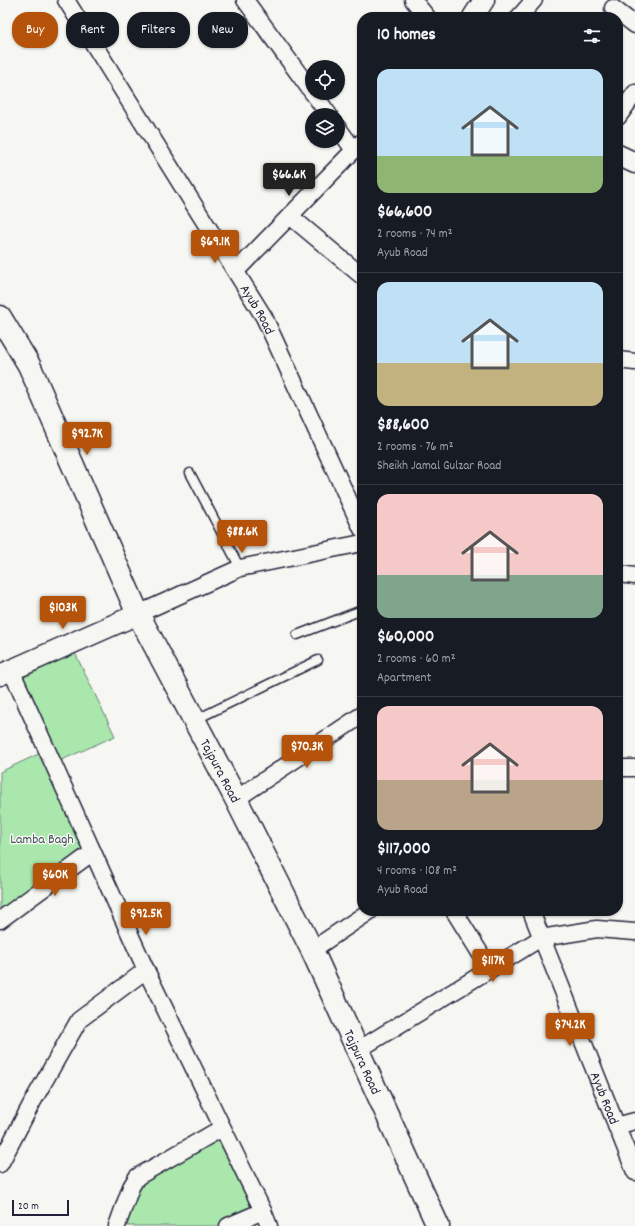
<!DOCTYPE html>
<html lang="en">
<head>
<meta charset="utf-8">
<style>
	:root { --surface:#171b24; --page:#20242c; --text:#f1f3f6; --muted:#9ea1a6; --line:#363941; --accent:#b45309 }
	body { margin:0; font-family:Dekko,sans-serif; background:var(--page); color:var(--text); height:100vh; display:flex; flex-direction:column; font-size:15px; white-space:nowrap }
	* { box-sizing:border-box; margin:0 }
	p { font-size:13px; color:var(--muted) }
	.icon { flex:none; width:22px; height:22px; fill:none; stroke:currentColor; stroke-width:2; stroke-linecap:round; stroke-linejoin:round }
	.map { position:relative; flex:1; overflow:hidden }
	.sheet { position:absolute; left:357px; top:12px; width:266px; height:904px; display:flex; flex-direction:column; background:var(--surface); border-radius:16px; box-shadow:0 1px 3px #0004 }
	.sheet>* { flex:none }
	.guide { position:absolute; left:12px; top:12px; width:285px; height:36px; display:flex; gap:8px }
	.fabs { position:absolute; left:305px; top:60px; display:grid; gap:8px }
	.fabs a { display:grid; place-items:center; width:40px; height:40px; border-radius:50%; background:var(--surface); box-shadow:0 1px 3px #0004; font-size:20px }
	.scale { position:absolute; left:12px; bottom:10px; width:57px; box-sizing:border-box; padding-left:4px; border:2px solid #22223b; border-top:0; font-size:11px; line-height:14px; white-space:nowrap; color:#22223b; -webkit-text-stroke:3px #f6f6f2; paint-order:stroke }
	.price { position:absolute; translate:-50% -34px; padding:0 9px; border-radius:4px; background:var(--accent); color:#fff; font-size:13px; line-height:26px; filter:drop-shadow(0 1px 2px #0008) }
	.price::after { content:''; position:absolute; left:50%; top:24px; width:12px; height:9px; margin-left:-6px; background:inherit; clip-path:polygon(0 0,100% 0,50% 100%) }
	.price.current { background:#222; color:#fff }
	ul { padding:0; list-style:none }
	li { display:grid; align-content:center; gap:8px; height:212px; padding:0 20px }
	li+li { border-top:1px solid var(--line) }
	li span { display:grid; place-items:center; height:124px; border-radius:12px; color:#555 }
	li>.icon { margin-inline-start:auto }
	span .icon { width:72px; height:72px; fill:#fffc; stroke-width:1 }
	li b { font-size:17px }
	h2 { display:flex; justify-content:space-between; align-items:center; height:48px; padding:0 20px; font-size:17px }
	.chip { padding:0 14px; border-radius:16px; background:var(--surface); box-shadow:0 1px 3px #0004; font-size:14px; line-height:36px }
	.chip.current { background:var(--accent); color:#fff }
	.map>svg:first-child { display:block }
	.green { fill:#a9e7ad; stroke:#668474 }
	.lines { fill:none; stroke-linecap:round; stroke-linejoin:round }
	.service-casing { stroke:#22223b; stroke-width:11 }
	.minor-casing { stroke:#22223b; stroke-width:19 }
	.tertiary-casing { stroke:#22223b; stroke-width:23 }
	.secondary-casing { stroke:#22223b; stroke-width:25 }
	.service { stroke:#f6f6f2; stroke-width:8 }
	.minor { stroke:#f6f6f2; stroke-width:16 }
	.tertiary { stroke:#f6f6f2; stroke-width:20 }
	.secondary { stroke:#f6f6f2; stroke-width:22 }
	.labels { text-anchor:middle; stroke-width:3; stroke-linejoin:round; paint-order:stroke }
	.street-label { font-size:14px; fill:#22223b; stroke:#f6f6f2 }
	.park-label { font-size:14px; fill:#445358; stroke:#f6f6f2 }
</style>
</head>
<body>
<div class="map">
<svg width="635" height="1226" viewBox="0 0 635 1226">
	<rect width="100%" height="100%" fill="#f6f6f2"/>
	<filter id="ink" filterUnits="userSpaceOnUse"><feTurbulence type="fractalNoise" baseFrequency=".025" numOctaves="2"/><feDisplacementMap in="SourceGraphic" scale="8" xChannelSelector="R" yChannelSelector="G"/><feConvolveMatrix kernelMatrix="1 2 1 2 8 2 1 2 1" color-interpolation-filters="sRGB"/></filter>
	<g filter="url(#ink)">
		<!-- green -->
		<g class="green">
			<polygon points="75,653 115,736 53,764 93,852 0,920 0,772 47,750 16,681"/>
			<polygon points="222,1128 263,1211 228,1226 117,1226 131,1187"/>
		</g>
		<g class="lines">
			<defs>
				<g id="service">
					<polyline points="190,473 240,568"/>
					<polyline points="297,635 362,610"/>
					<polyline points="195,720 318,660"/>
				</g>
				<g id="minor">
					<path id="s1" d="M66 0 264 317 362 529"/>
					<polyline points="245,0 312,92"/>
					<polyline points="413,0 427,17"/>
					<polyline points="613,8 635,25"/>
					<polyline points="519,17 534,0"/>
					<polyline points="313,93 329,115"/>
					<polyline points="618,117 635,93"/>
					<polyline points="338,128 354,150"/>
					<polyline points="290,216 362,276"/>
					<polyline points="236,271 362,142"/>
					<polyline points="618,360 635,362"/>
					<polyline points="618,574 635,576"/>
					<polyline points="138,614 240,568 362,543"/>
					<polyline points="11,670 146,970 263,1211 269,1226"/>
					<polyline points="618,768 635,768"/>
					<polyline points="236,799 362,715"/>
					<polyline points="454,911 490,969"/>
					<path id="s2" d="M531 911 635 1172"/>
					<polyline points="0,920 93,852"/>
					<polyline points="312,950 370,911"/>
					<polyline points="358,1050 541,938 597,929 635,932"/>
					<polyline points="616,1126 635,1121"/>
					<polyline points="0,1164 33,1101 79,1020 146,970"/>
					<polyline points="117,1226 131,1187 137,1177 222,1128"/>
					<polyline points="228,1226 263,1211"/>
				</g>
				<g id="tertiary">
					<polyline points="473,17 484,0"/>
					<polyline points="618,155 635,163"/>
					<polyline points="0,675 138,614"/>
				</g>
				<g id="secondary">
					<path id="s3" d="M0 317 29 365 138 614 236 799 312 950 438 1226"/>
				</g>
			</defs>
			<!-- service casing -->
			<use href="#service" class="service-casing"/>
			<!-- minor casing -->
			<use href="#minor" class="minor-casing"/>
			<!-- tertiary casing -->
			<use href="#tertiary" class="tertiary-casing"/>
			<!-- secondary casing -->
			<use href="#secondary" class="secondary-casing"/>
			<!-- service -->
			<use href="#service" class="service"/>
			<!-- minor -->
			<use href="#minor" class="minor"/>
			<!-- tertiary -->
			<use href="#tertiary" class="tertiary"/>
			<!-- secondary -->
			<use href="#secondary" class="secondary"/>
		</g>
	</g>
	<g class="labels">
		<!-- street labels -->
		<g class="street-label">
			<text dy="5" stroke="none"><textPath href="#s1" startOffset="364">Ayub Road</textPath></text>
			<text dy="5" stroke="none"><textPath href="#s3" startOffset="505">Tajpura Road</textPath></text>
			<text dy="5" stroke="none"><textPath href="#s3" startOffset="829">Tajpura Road</textPath></text>
			<text dy="5" stroke="none"><textPath href="#s2" startOffset="201">Ayub Road</textPath></text>
		</g>
		<!-- park labels -->
		<g class="park-label">
			<text x="42" y="843">Lamba Bagh</text>
		</g>
	</g>
</svg>
<div class="fabs">
<a><svg class="icon" aria-label="locate" viewBox="0 0 24 24"><circle cx="12" cy="12" r="6"/><path d="M12 2v4M12 18v4M2 12h4M18 12h4"/></svg></a>
<a><svg class="icon" aria-label="layers" viewBox="0 0 24 24"><path d="M12 4l9 5-9 5-9-5zM3 14l9 5 9-5"/></svg></a>
</div>
<div class="scale">20 m</div>
<b class="price current" style="left:289px;top:197px">$66.6K</b>
<b class="price" style="left:215px;top:264px">$69.1K</b>
<b class="price" style="left:87px;top:456px">$92.7K</b>
<b class="price" style="left:242px;top:554px">$88.6K</b>
<b class="price" style="left:63px;top:630px">$103K</b>
<b class="price" style="left:307px;top:769px">$70.3K</b>
<b class="price" style="left:55px;top:897px">$60K</b>
<b class="price" style="left:146px;top:936px">$92.5K</b>
<b class="price" style="left:493px;top:983px">$117K</b>
<b class="price" style="left:570px;top:1047px">$74.2K</b>
<div class="guide">
<a class="chip current">Buy</a>
<a class="chip">Rent</a>
<a class="chip">Filters</a>
<a class="chip">New</a>
</div>
<section class="sheet">
<h2>10 homes<svg class="icon" aria-label="filters" viewBox="0 0 24 24"><path d="M4 7h16M4 17h16"/><circle cx="9" cy="7" r="2"/><circle cx="15" cy="17" r="2"/></svg></h2>
<ul>
<li><span style="background:linear-gradient(#bfe0f5 70%,#8fb573 0)"><svg class="icon" aria-label="home" viewBox="0 0 24 24"><path d="M3 11l9-7 9 7M6 9v11h12V9"/></svg></span><div><b>$66,600</b><p>2 rooms · 74 m²</p><p>Ayub Road</p></div></li>
<li><span style="background:linear-gradient(#bfe0f5 65%,#c2b280 0)"><svg class="icon" aria-label="home" viewBox="0 0 24 24"><path d="M3 11l9-7 9 7M6 9v11h12V9"/></svg></span><div><b>$88,600</b><p>2 rooms · 76 m²</p><p>Sheikh Jamal Gulzar Road</p></div></li>
<li><span style="background:linear-gradient(#f6c9c9 65%,#7fa58c 0)"><svg class="icon" aria-label="home" viewBox="0 0 24 24"><path d="M3 11l9-7 9 7M6 9v11h12V9"/></svg></span><div><b>$60,000</b><p>2 rooms · 60 m²</p><p>Apartment</p></div></li>
<li><span style="background:linear-gradient(#f6c9c9 60%,#b9a48a 0)"><svg class="icon" aria-label="home" viewBox="0 0 24 24"><path d="M3 11l9-7 9 7M6 9v11h12V9"/></svg></span><div><b>$117,000</b><p>4 rooms · 108 m²</p><p>Ayub Road</p></div></li>
</ul>
</section>
</div>
</body>
</html>
